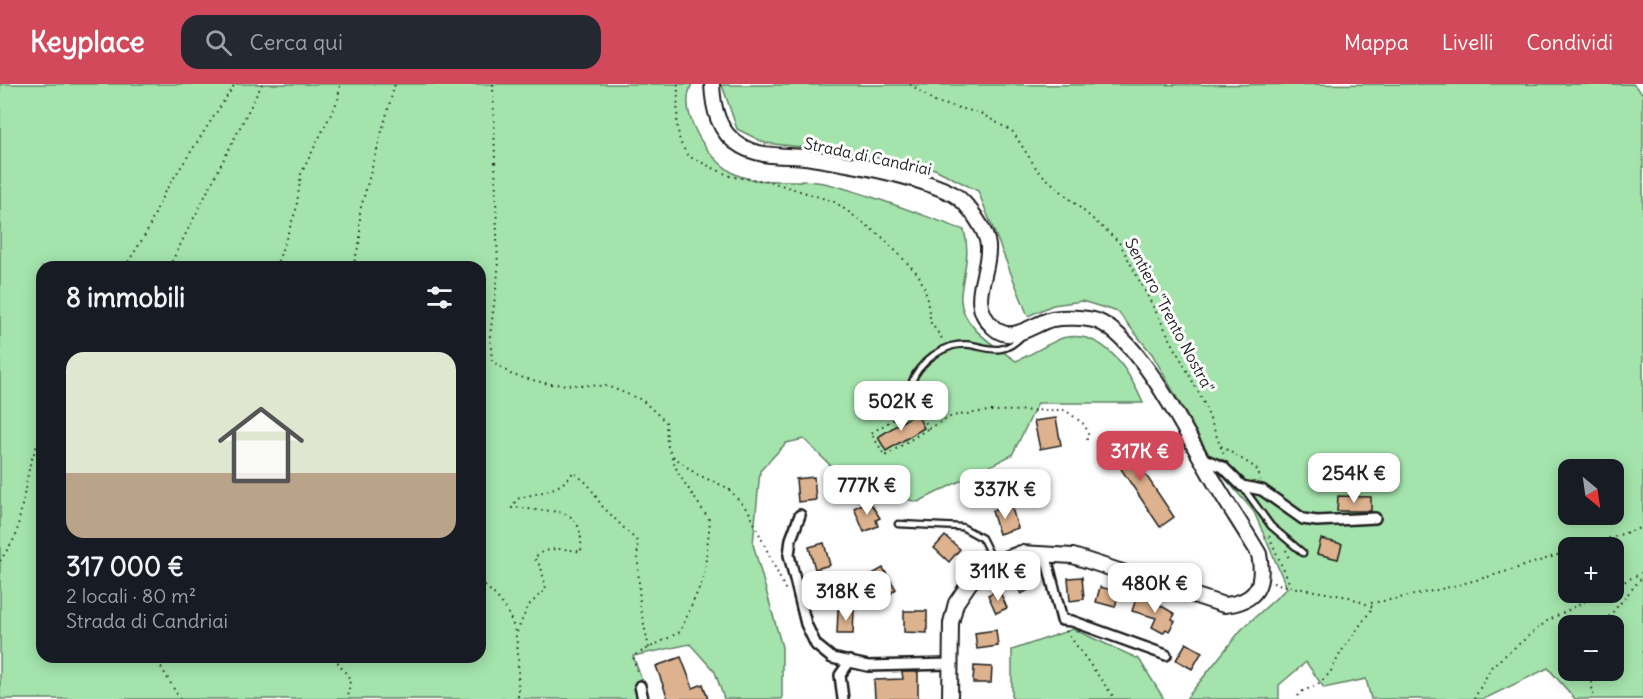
<!DOCTYPE html>
<html lang="it">
<head>
<meta charset="utf-8">
<style>
	:root { --surface:#171b24; --page:#242831; --text:#f1f3f6; --muted:#9ea1a6; --accent:#d1495b }
	body { margin:0; font-family:Delius,sans-serif; background:var(--page); color:var(--text); height:100vh; display:flex; flex-direction:column; font-size:22px; white-space:nowrap }
	* { box-sizing:border-box; margin:0 }
	p { font-size:20px; color:var(--muted) }
	.icon { flex:none; width:33px; height:33px; fill:none; stroke:currentColor; stroke-width:2; stroke-linecap:round; stroke-linejoin:round }
	.map { position:relative; flex:1; overflow:hidden }
	.sheet { position:absolute; left:36px; top:177px; width:450px; height:402px; display:flex; flex-direction:column; background:var(--surface); border-radius:18px; box-shadow:0 3px 15px #0003 }
	.sheet>* { flex:none }
	.needle { width:39px; rotate:151deg }
	.tools { position:absolute; left:1558px; top:375px; display:grid; gap:12px }
	.tools a { display:grid; place-items:center; width:66px; height:66px; border-radius:12px; background:var(--surface); box-shadow:0 3px 15px #0003; font-size:30px }
	.price { position:absolute; translate:-50% -51px; padding:0 14px; border-radius:12px; background:#fff; color:#222; font-size:20px; line-height:39px; filter:drop-shadow(0 2px 3px #0008) }
	.price::after { content:''; position:absolute; left:50%; top:36px; width:18px; height:14px; margin-left:-9px; background:inherit; clip-path:polygon(0 0,100% 0,50% 100%) }
	.price.on { background:var(--accent); color:#fff }
	ul { padding:0; list-style:none }
	li { display:grid; align-content:center; gap:12px; height:318px; padding:0 30px }
	li span { display:grid; place-items:center; height:186px; border-radius:18px; color:#555 }
	li>.icon { margin-inline-start:auto }
	span .icon { width:108px; height:108px; fill:#fffc; stroke-width:1 }
	li b { font-size:26px }
	h2 { display:flex; justify-content:space-between; align-items:center; height:72px; padding:0 30px; font-size:26px }
	header { display:flex; align-items:center; gap:36px; box-sizing:border-box; height:84px; padding:0 30px; background:var(--accent); color:#fff }
	header strong { font-size:28px }
	nav { display:flex; gap:33px; margin-inline-start:auto; font-size:21px }
	.search { width:420px; height:54px; background:var(--page); display:flex; align-items:center; gap:15px; box-sizing:border-box; padding:0 21px; border-radius:18px; color:var(--muted); font-size:22px }
	.map>svg:first-child { display:block }
	.green { fill:#a4e4ac; stroke:#608064; stroke-width:1.5; fill-rule:evenodd }
	.building { fill:#ddb28e; stroke:#1c1c1c; stroke-width:1.5 }
	.lines { fill:none; stroke-linecap:round; stroke-linejoin:round }
	.service-casing { stroke:#1c1c1c; stroke-width:9 }
	.minor-casing { stroke:#1c1c1c; stroke-width:14 }
	.secondary-casing { stroke:#1c1c1c; stroke-width:18 }
	.path { stroke:#1c1c1c; stroke-width:2; stroke-dasharray:1.5 4.5; stroke-linecap:butt }
	.service { stroke:#fff; stroke-width:4.5 }
	.minor { stroke:#fff; stroke-width:9 }
	.secondary { stroke:#fff; stroke-width:14 }
	.labels { text-anchor:middle; stroke-width:6; stroke-linejoin:round; paint-order:stroke }
	.street-label { font-size:16px; fill:#1c1c1c; stroke:#fff }
</style>
</head>
<body>
<header>
<strong>Keyplace</strong>
<div class="search"><svg class="icon" aria-label="search" viewBox="0 0 24 24"><circle cx="10" cy="10" r="6"/><path d="M15 15l6 6"/></svg>Cerca qui</div>
<nav><a>Mappa</a><a>Livelli</a><a>Condividi</a></nav>
</header>
<div class="map">
<svg width="1643" height="615" viewBox="0 0 1643 615">
	<rect width="100%" height="100%" fill="#fff"/>
	<filter id="ink" filterUnits="userSpaceOnUse"><feTurbulence type="fractalNoise" baseFrequency=".0167" numOctaves="2"/><feDisplacementMap in="SourceGraphic" scale="12" xChannelSelector="R" yChannelSelector="G"/><feConvolveMatrix kernelMatrix="1 2 1 2 8 2 1 2 1" color-interpolation-filters="sRGB"/></filter>
	<g filter="url(#ink)">
		<!-- green -->
		<g class="green">
			<path d="M0 0H692C677 29 707 74 733 89 758 103 797 93 824 99 868 109 921 131 964 146 971 172 963 186 961 211 958 241 995 262 1016 277 1030 272 1056 254 1067 253 1106 247 1130 289 1143 319H1038L1012 371 918 418 851 402 804 355 786 359 760 387 753 460 782 563V615H724L715 588 690 560 633 572 649 615H0ZM42 183H480V573H42Z"/>
			<path d="M1633 0 1643 10V615H1575L1548 584 1484 615H1371L1366 595 1324 604 1306 578 1279 601V615H1186L1241 546 1287 504 1254 428 1218 386 1152 270 1118 228 1082 217 1053 221 1028 232 978 107 935 85 854 69 765 59 737 45 722 1ZM1569 386H1614V430H1569ZM1569 464H1614V508H1569ZM1569 542H1614V586H1569Z"/>
			<polygon points="1073,545 1139,575 1164,615 1012,615 1012,566"/>
		</g>
		<!-- building -->
		<g class="building">
			<polygon points="916,329 924,344 886,367 878,353"/>
			<polygon points="1056,334 1061,361 1040,365 1034,337"/>
			<polygon points="1121,354 1174,433 1160,443 1107,364"/>
			<polygon points="814,393 816,416 798,418 796,395"/>
			<polygon points="1338,412 1371,413 1371,427 1337,427"/>
			<polygon points="869,417 880,434 876,436 878,442 864,448 854,424"/>
			<polygon points="1011,421 1018,444 999,450 992,427"/>
			<polygon points="945,452 960,465 949,478 934,464"/>
			<polygon points="1321,455 1342,460 1338,475 1317,470"/>
			<polygon points="824,459 830,481 815,485 809,463"/>
			<polygon points="883,484 896,505 881,518 867,493"/>
			<polygon points="1028,487 1036,502 1021,510 1013,495"/>
			<polygon points="1082,493 1084,515 1070,517 1068,494"/>
			<polygon points="1100,503 1119,508 1115,523 1096,518"/>
			<polygon points="999,506 1007,524 996,529 988,511"/>
			<polygon points="1137,512 1155,518 1175,530 1172,535 1175,537 1169,547 1166,545 1163,549 1152,543 1156,534 1132,527"/>
			<polygon points="838,526 854,526 853,550 837,550"/>
			<polygon points="904,527 927,527 927,549 904,548"/>
			<polygon points="996,546 998,562 977,565 975,549"/>
			<polygon points="1186,559 1202,568 1192,585 1176,576"/>
			<polygon points="681,573 693,604 703,600 708,615 668,615 656,582"/>
			<polygon points="974,582 992,583 991,599 973,599"/>
			<polygon points="902,588 918,588 918,615 875,615 874,596 903,595"/>
		</g>
		<g class="lines">
			<defs>
				<g id="service">
					<path d="M915 322C900 296 928 270 952 262 979 254 996 280 1022 252"/>
					<polyline points="1242,402 1271,442 1303,469"/>
					<polyline points="898,440 962,443 982,454 995,480"/>
				</g>
				<g id="minor">
					<polyline points="1201,374 1223,383 1242,402 1262,406 1303,435 1317,437 1375,434"/>
					<polyline points="800,431 791,455 789,471 806,540 816,561 832,574 868,582 950,580"/>
					<polyline points="1045,469 1062,536 1072,537 1166,571"/>
					<polyline points="640,602 643,615"/>
					<polyline points="843,615 840,591 850,577"/>
				</g>
				<path id="secondary" d="M712 0C713 24 718 49 741 62 763 75 788 70 812 74 851 80 918 92 953 110 966 117 987 146 988 162 990 191 966 218 993 243 1012 261 1032 240 1052 235 1064 233 1085 233 1097 237 1138 252 1185 347 1207 385 1223 414 1242 441 1259 470 1265 501 1257 518 1224 521L1073 472 1021 469 1008 474 971 497 956 519 951 539 950 615"/>
			</defs>
			<!-- service casing -->
			<use href="#service" class="service-casing"/>
			<!-- minor casing -->
			<use href="#minor" class="minor-casing"/>
			<!-- secondary casing -->
			<use href="#secondary" class="secondary-casing"/>
			<!-- path -->
			<g class="path">
				<polyline points="493,0 498,189 490,252 492,277 512,291 549,300 607,302 642,316 666,338 667,360 678,389 710,437 704,493 680,548 633,572 638,591"/>
				<polyline points="678,0 677,40 680,58 688,72 732,93 768,97 835,118 882,153 918,190 925,205 931,239 943,256"/>
				<polyline points="910,0 935,18 980,29 1013,48 1038,87 1119,158 1203,317 1225,374"/>
				<polyline points="125,183 147,148 164,109 235,0"/>
				<polyline points="169,183 262,0"/>
				<polyline points="276,183 296,126 301,90 338,16 340,0"/>
				<polyline points="353,183 360,156 360,127 395,0"/>
				<polyline points="909,326 871,349 885,372 929,344"/>
				<polyline points="919,328 929,344 952,332 988,327 1065,326 1085,341 1089,353 1084,358"/>
				<polyline points="1221,362 1256,384 1261,396"/>
				<polyline points="673,372 696,390 728,404 749,428 787,509"/>
				<polyline points="1269,452 1291,503 1349,513 1373,523 1341,568 1330,589 1317,601 1303,607 1295,615"/>
				<polyline points="1580,464 1643,443"/>
				<polyline points="1286,466 1289,475"/>
				<polyline points="0,477 16,452 30,380 42,348"/>
				<path d="M480 498C524 531 518 566 518 615"/>
				<polyline points="1273,499 1291,503"/>
				<polyline points="1614,503 1643,488"/>
				<path d="M1371 519C1439 508 1503 490 1569 467"/>
				<polyline points="1601,542 1643,492"/>
				<polyline points="1066,547 1115,615"/>
				<path d="M517 548 528 522 546 505 541 483 534 474C547 462 565 464 581 468 583 431 569 427 536 426 527 425 521 423 512 424L517 415C537 408 561 408 573 388L588 400 602 422 637 457 640 522 649 564"/>
				<polyline points="155,573 180,615"/>
				<polyline points="334,573 350,595 348,615"/>
				<polyline points="1589,586 1594,615"/>
				<polyline points="1474,615 1492,582 1547,537 1603,508"/>
			</g>
			<!-- service -->
			<use href="#service" class="service"/>
			<!-- minor -->
			<use href="#minor" class="minor"/>
			<!-- secondary -->
			<use href="#secondary" class="secondary"/>
		</g>
	</g>
	<g class="labels">
		<!-- street labels -->
		<g class="street-label">
			<text transform="translate(868 72) rotate(12)" y="6">Strada di Candriai</text>
			<text transform="translate(1170 231) rotate(62)" y="6">Sentiero "Trento Nostra"</text>
		</g>
	</g>
</svg>
<div class="tools">
<a><svg class="needle" viewBox="-14 -14 28 28"><path d="M0-13l5 13h-10z" fill="#e53935"/><path d="M0 13l5-13h-10z" fill="#9ea1a6"/></svg></a>
<a>+</a>
<a>−</a>
</div>
<b class="price" style="left:901px;top:348px">502K €</b>
<b class="price on" style="left:1140px;top:398px">317K €</b>
<b class="price" style="left:1354px;top:420px">254K €</b>
<b class="price" style="left:867px;top:432px">777K €</b>
<b class="price" style="left:1005px;top:436px">337K €</b>
<b class="price" style="left:998px;top:518px">311K €</b>
<b class="price" style="left:1155px;top:530px">480K €</b>
<b class="price" style="left:846px;top:538px">318K €</b>
<section class="sheet">
<h2>8 immobili<svg class="icon" aria-label="filters" viewBox="0 0 24 24"><path d="M4 7h16M4 17h16"/><circle cx="9" cy="7" r="2"/><circle cx="15" cy="17" r="2"/></svg></h2>
<ul>
<li><span style="background:linear-gradient(#dfe7d0 65%,#b9a48a 0)"><svg class="icon" aria-label="home" viewBox="0 0 24 24"><path d="M3 11l9-7 9 7M6 9v11h12V9"/></svg></span><div><b>317 000 €</b><p>2 locali · 80 m²</p><p>Strada di Candriai</p></div></li>
</ul>
</section>
</div>
</body>
</html>
